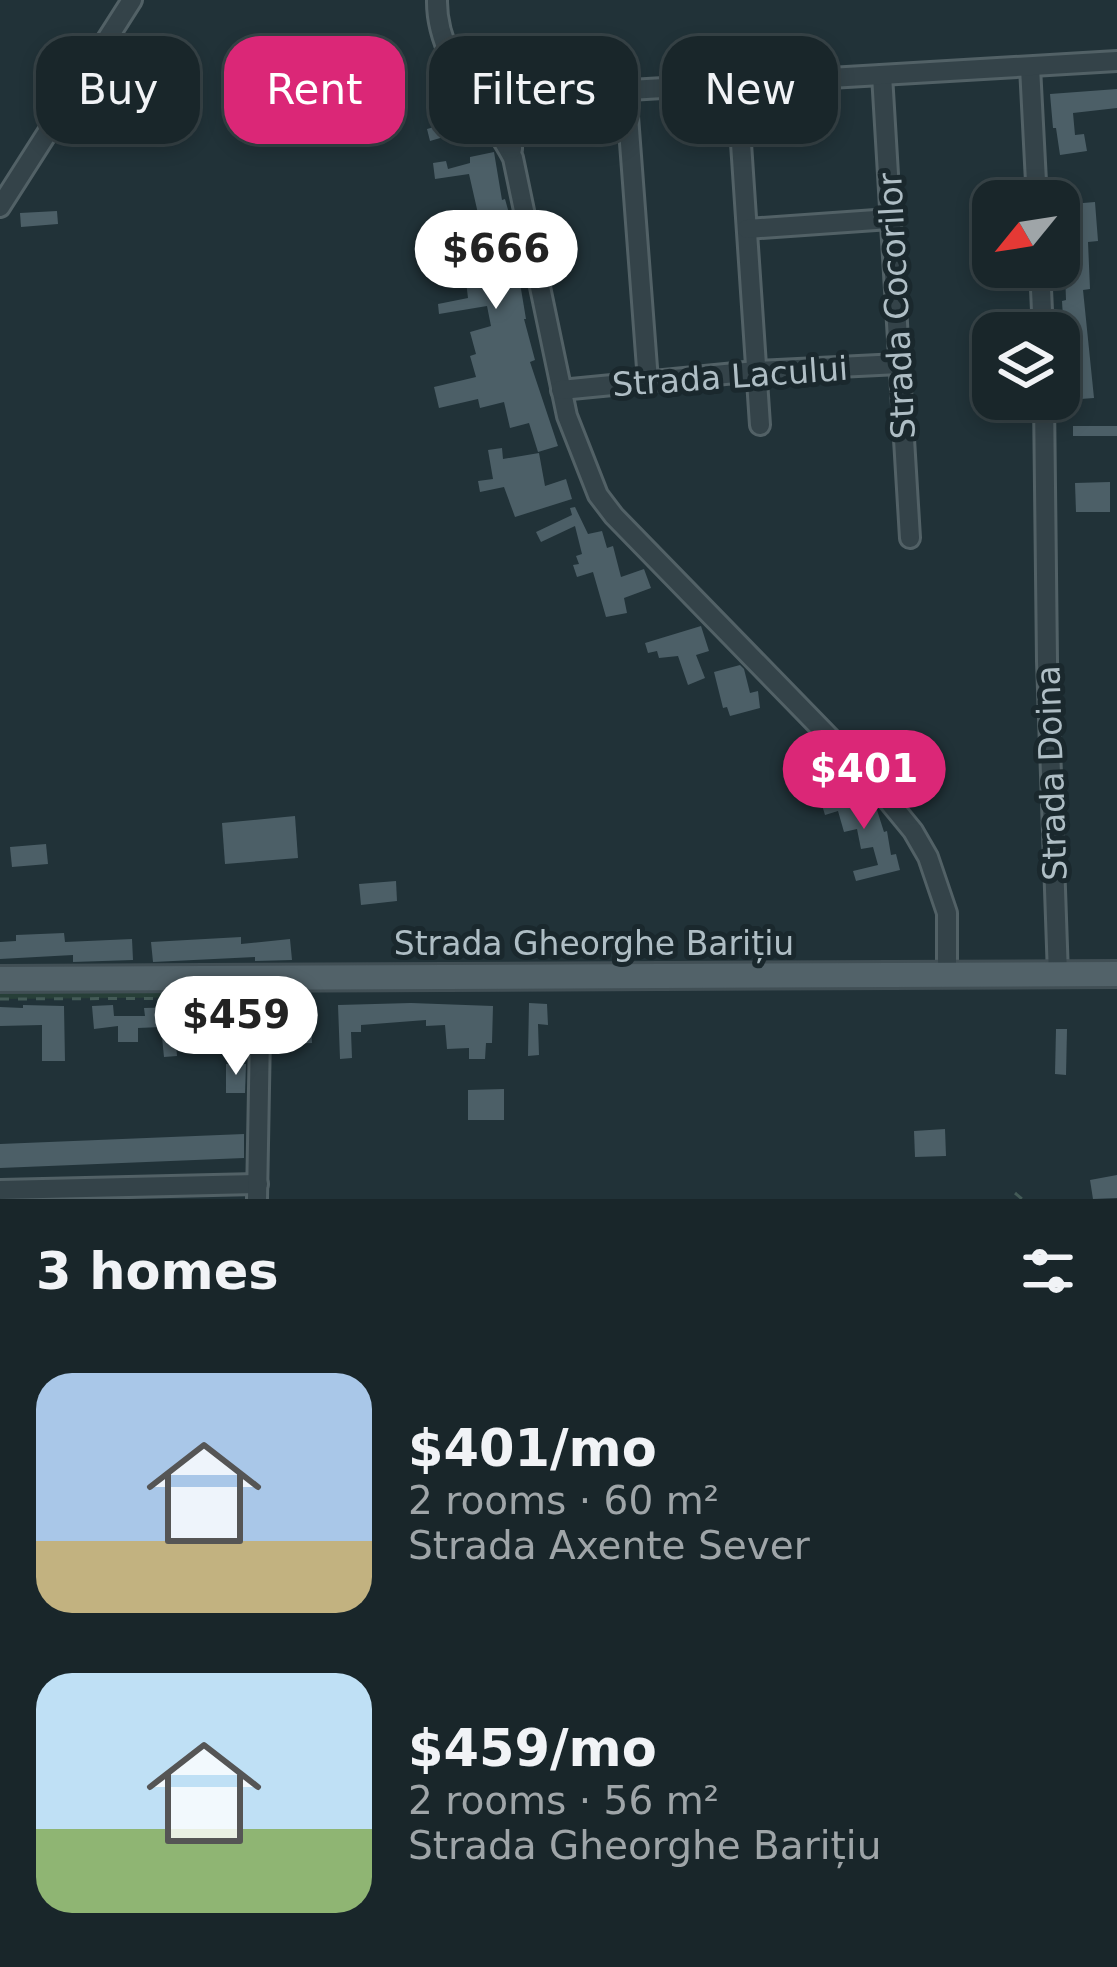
<!DOCTYPE html>
<html lang="en">
<head>
<meta charset="utf-8">
<style>
	:root { --surface:#19262a; --page:#263236; --text:#f1f3f6; --muted:#9fa5a8; --line:#374347; --accent:#db2777 }
	body { margin:0; font-family:"DejaVu Sans",sans-serif; background:var(--page); color:var(--text); height:100vh; display:flex; flex-direction:column; font-size:45px; white-space:nowrap }
	* { box-sizing:border-box; margin:0 }
	p { font-size:39px; color:var(--muted) }
	.icon { flex:none; width:66px; height:66px; fill:none; stroke:currentColor; stroke-width:2; stroke-linecap:round; stroke-linejoin:round }
	.map { position:relative; height:1199px; overflow:hidden }
	.side { display:flex; flex-direction:column; background:var(--surface); flex:1 }
	.side>* { flex:none }
	.hud { position:absolute; left:36px; top:36px; width:1047px; height:108px; display:flex; gap:24px }
	.needle { width:78px; rotate:240deg }
	.tools { position:absolute; left:972px; top:180px; display:grid; gap:24px }
	.tools a { display:grid; place-items:center; width:108px; height:108px; border-radius:24px; background:var(--surface); box-shadow:0 6px 18px #0003,0 0 0 3px var(--line); font-size:60px }
	.price { position:absolute; translate:-50% -102px; padding:0 27px; border-radius:42px; background:#fff; color:#222; font-size:39px; line-height:78px; filter:drop-shadow(0 3px 6px #0008) }
	.price::after { content:''; position:absolute; left:50%; top:72px; width:36px; height:27px; margin-left:-18px; background:inherit; clip-path:polygon(0 0,100% 0,50% 100%) }
	.price.on { background:var(--accent); color:#fff }
	ul { padding:0; list-style:none }
	li { display:flex; align-items:center; gap:36px; height:300px; padding:0 36px }
	li span { display:grid; place-items:center; flex:none; width:336px; height:240px; border-radius:36px; color:#555 }
	li>.icon { margin-inline-start:auto }
	span .icon { width:144px; height:144px; fill:#fffc; stroke-width:1 }
	li b { font-size:51px }
	h2 { display:flex; justify-content:space-between; align-items:center; height:144px; padding:0 36px; font-size:51px }
	.chip { padding:0 42px; border-radius:36px; background:var(--surface); box-shadow:0 6px 18px #0003,0 0 0 3px var(--line); font-size:42px; line-height:108px }
	.chip.on { background:var(--accent); color:#fff }
	.map>svg:first-child { display:block }
	.green { fill:#273f38 }
	.building { fill:#4c5f67 }
	.lines { fill:none; stroke-linecap:round; stroke-linejoin:round }
	.minor-casing { stroke:#526166; stroke-width:24 }
	.major-casing { stroke:#414f55; stroke-width:30 }
	.path { stroke:#445b57; stroke-width:3; stroke-dasharray:9 9; stroke-linecap:butt }
	.minor { stroke:#344349; stroke-width:18 }
	.major { stroke:#526269; stroke-width:24 }
	.labels { text-anchor:middle; stroke-width:10; stroke-linejoin:round; paint-order:stroke }
	.street-label { font-size:33px; fill:#afbec5; stroke:#1a282d }
</style>
</head>
<body>
<div class="map">
<svg width="1117" height="1199" viewBox="0 0 1117 1199">
	<rect width="100%" height="100%" fill="#213238"/>
	<!-- green -->
	<polygon class="green" points="261,978 261,997 0,999 0,979"/>
	<!-- building -->
	<g class="building">
		<polygon points="165,66 168,91 111,99 109,79 152,75 151,67"/>
		<polygon points="1117,89 1117,108 1073,113 1075,135 1084,134 1087,151 1060,155 1056,128 1053,128 1050,94"/>
		<polygon points="467,111 478,127 430,141 427,129 445,124 443,118"/>
		<polygon points="494,152 502,200 505,199 514,231 512,232 519,259 516,259 526,319 524,319 535,360 530,362 558,446 538,452 529,423 510,428 504,402 480,408 478,399 439,408 434,387 476,377 470,356 476,354 470,332 491,326 487,306 439,314 438,304 468,298 462,248 471,247 471,243 484,240 469,174 435,179 433,163 446,161 448,169 470,163 470,157"/>
		<polygon points="1095,202 1098,241 1088,242 1090,289 1083,290 1094,398 1067,400 1061,338 1064,337 1062,301 1066,300 1064,244 1060,245 1059,205"/>
		<polygon points="57,211 58,224 21,227 20,213"/>
		<rect x="1073" y="426" width="44" height="10"/>
		<polygon points="502,448 503,459 539,453 545,486 566,479 572,499 515,517 504,487 480,492 478,481 493,479 488,450"/>
		<polygon points="1110,482 1110,512 1076,512 1075,483"/>
		<polygon points="575,507 588,534 602,531 607,548 613,546 621,577 644,569 651,588 624,598 627,613 606,617 593,572 577,577 573,565 579,564 576,556 582,554 575,526 541,542 536,532 572,515 570,508"/>
		<polygon points="701,626 709,651 696,655 705,678 688,685 678,656 659,658 657,651 648,653 645,643"/>
		<polygon points="740,665 744,669 750,693 758,691 760,708 730,716 727,707 723,708 714,672"/>
		<polygon points="851,785 860,815 877,810 884,832 887,831 891,855 896,854 900,870 856,881 853,871 878,865 873,847 861,849 857,829 844,832 838,811 825,815 822,805 833,802 830,791"/>
		<polygon points="295,816 298,858 225,864 222,823"/>
		<polygon points="46,844 48,864 12,867 10,847"/>
		<polygon points="396,881 397,901 361,905 359,884"/>
		<polygon points="64,933 65,942 132,939 133,960 73,962 73,955 0,959 0,942 16,941 16,935"/>
		<polygon points="241,937 241,944 290,939 292,960 255,961 255,957 153,962 151,942"/>
		<polygon points="247,1001 247,1022 209,1026 209,1029 175,1030 177,1056 164,1057 161,1027 138,1028 138,1042 118,1042 118,1026 94,1029 92,1006 113,1005 114,1016 145,1016 144,1008 220,1006"/>
		<polygon points="411,1003 493,1006 492,1043 486,1043 485,1059 469,1059 469,1048 447,1049 445,1025 426,1026 426,1020 361,1025 361,1032 351,1032 352,1058 340,1059 338,1005"/>
		<polygon points="529,1003 547,1004 548,1025 538,1024 539,1055 528,1056"/>
		<polygon points="23,1005 64,1006 65,1061 42,1061 42,1025 0,1026 0,1007 23,1008"/>
		<polygon points="310,1006 312,1043 289,1044 288,1031 277,1031 276,1007"/>
		<polygon points="1056,1029 1067,1029 1066,1075 1055,1074"/>
		<polygon points="226,1064 246,1064 245,1093 226,1093"/>
		<polygon points="504,1089 504,1120 468,1120 468,1090"/>
		<polygon points="945,1129 946,1156 915,1157 914,1131"/>
		<polygon points="244,1134 244,1158 0,1168 0,1144"/>
		<polygon points="1117,1175 1117,1198 1093,1199 1090,1180"/>
	</g>
	<g class="lines">
		<defs>
			<g id="minor">
				<path d="M437 0C436 61 487 107 513 158L567 416 598 495 614 516 872 781 913 831 928 857 947 913V975"/>
				<polyline points="1030,67 1037,201"/>
				<polyline points="882,75 910,538"/>
				<polyline points="737,84 760,425"/>
				<polyline points="626,90 648,381"/>
				<polyline points="477,99 1117,61"/>
				<polyline points="512,149 512,126 524,96"/>
				<polyline points="0,207 132,0"/>
				<polyline points="747,229 890,219"/>
				<polyline points="1040,267 1043,333"/>
				<polyline points="561,390 756,371 899,364"/>
				<polyline points="1044,399 1047,661 1058,975"/>
				<polyline points="0,1190 258,1184"/>
				<polyline points="257,1199 261,978"/>
			</g>
			<polyline id="major" points="0,979 1117,974"/>
		</defs>
		<!-- minor casing -->
		<use href="#minor" class="minor-casing"/>
		<!-- major casing -->
		<use href="#major" class="major-casing"/>
		<!-- path -->
		<g class="path">
			<polyline points="0,999 248,998"/>
			<polyline points="1015,1193 1022,1199"/>
		</g>
		<!-- minor -->
		<use href="#minor" class="minor"/>
		<!-- major -->
		<use href="#major" class="major"/>
	</g>
	<g class="labels">
		<!-- street labels -->
		<g class="street-label">
			<text transform="translate(896 306) rotate(-93)" y="12">Strada Cocorilor</text>
			<text transform="translate(730 376) rotate(-4)" y="12">Strada Lacului</text>
			<text transform="translate(1051 773) rotate(-92)" y="12">Strada Doina</text>
			<text x="594" y="955">Strada Gheorghe Barițiu</text>
		</g>
	</g>
</svg>
<div class="tools">
<a><svg class="needle" viewBox="-14 -14 28 28"><path d="M0-13l5 13h-10z" fill="#e53935"/><path d="M0 13l5-13h-10z" fill="#9fa5a8"/></svg></a>
<a><svg class="icon" aria-label="layers" viewBox="0 0 24 24"><path d="M12 4l9 5-9 5-9-5zM3 14l9 5 9-5"/></svg></a>
</div>
<b class="price" style="left:496px;top:312px">$666</b>
<b class="price on" style="left:864px;top:832px">$401</b>
<b class="price" style="left:236px;top:1078px">$459</b>
<div class="hud">
<a class="chip">Buy</a>
<a class="chip on">Rent</a>
<a class="chip">Filters</a>
<a class="chip">New</a>
</div>
</div>
<section class="side">
<h2>3 homes<svg class="icon" aria-label="filters" viewBox="0 0 24 24"><path d="M4 7h16M4 17h16"/><circle cx="9" cy="7" r="2"/><circle cx="15" cy="17" r="2"/></svg></h2>
<ul>
<li><span style="background:linear-gradient(#a9c7e8 70%,#c2b280 0)"><svg class="icon" aria-label="home" viewBox="0 0 24 24"><path d="M3 11l9-7 9 7M6 9v11h12V9"/></svg></span><div><b>$401/mo</b><p>2 rooms · 60 m²</p><p>Strada Axente Sever</p></div></li>
<li><span style="background:linear-gradient(#bfe0f5 65%,#8fb573 0)"><svg class="icon" aria-label="home" viewBox="0 0 24 24"><path d="M3 11l9-7 9 7M6 9v11h12V9"/></svg></span><div><b>$459/mo</b><p>2 rooms · 56 m²</p><p>Strada Gheorghe Barițiu</p></div></li>
</ul>
</section>
</body>
</html>
